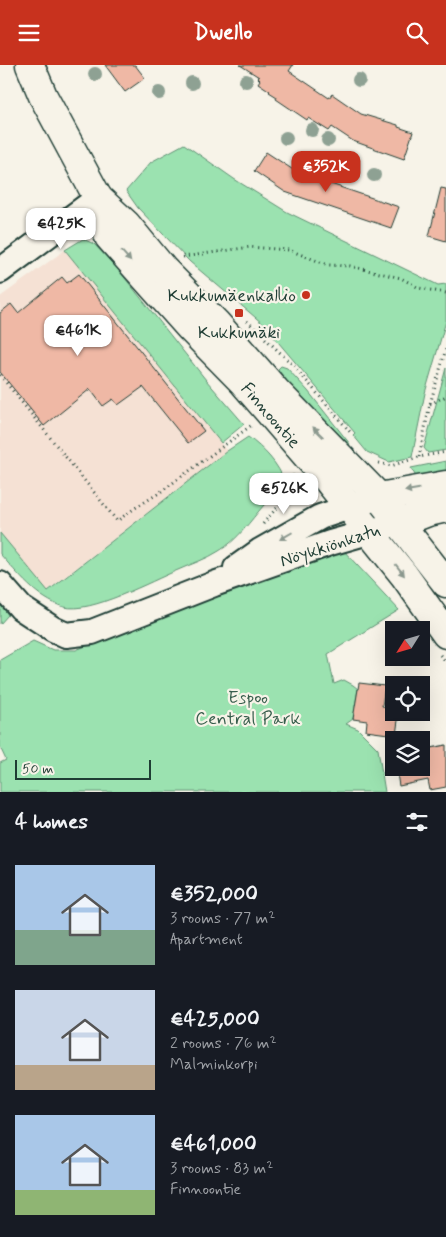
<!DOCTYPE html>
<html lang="en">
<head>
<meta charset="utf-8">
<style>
	:root { --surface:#171b24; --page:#242831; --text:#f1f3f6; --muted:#9ea1a6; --accent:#c8321e }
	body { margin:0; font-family:Mynerve,sans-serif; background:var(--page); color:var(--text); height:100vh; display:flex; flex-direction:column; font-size:19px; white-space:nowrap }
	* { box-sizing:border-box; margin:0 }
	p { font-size:16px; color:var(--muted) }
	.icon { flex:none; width:28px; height:28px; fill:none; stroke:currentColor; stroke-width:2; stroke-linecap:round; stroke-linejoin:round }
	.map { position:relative; height:727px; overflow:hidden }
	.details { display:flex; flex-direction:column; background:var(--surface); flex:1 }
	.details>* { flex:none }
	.needle { width:32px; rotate:233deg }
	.tools { position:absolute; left:385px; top:556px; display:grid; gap:10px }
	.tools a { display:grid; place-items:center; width:45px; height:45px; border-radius:0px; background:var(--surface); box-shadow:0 5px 20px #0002; font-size:25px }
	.scale { position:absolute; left:15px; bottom:12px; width:136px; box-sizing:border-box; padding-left:5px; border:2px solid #1f3d34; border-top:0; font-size:14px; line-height:18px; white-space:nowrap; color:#1f3d34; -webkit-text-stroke:4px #f7f3e8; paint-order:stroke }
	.price { position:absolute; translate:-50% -42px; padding:0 11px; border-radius:10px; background:#fff; color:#222; font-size:16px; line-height:32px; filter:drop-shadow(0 1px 2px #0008) }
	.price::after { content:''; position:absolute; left:50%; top:30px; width:15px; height:11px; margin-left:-8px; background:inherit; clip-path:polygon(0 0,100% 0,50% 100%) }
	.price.current { background:var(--accent); color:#fff }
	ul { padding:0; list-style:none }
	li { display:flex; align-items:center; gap:15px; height:125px; padding:0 15px }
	li span { display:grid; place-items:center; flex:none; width:140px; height:100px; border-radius:0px; color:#555 }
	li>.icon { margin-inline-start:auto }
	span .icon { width:60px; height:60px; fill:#fffc; stroke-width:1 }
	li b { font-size:21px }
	h2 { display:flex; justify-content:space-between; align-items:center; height:60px; padding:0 15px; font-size:21px }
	header { display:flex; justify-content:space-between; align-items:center; height:65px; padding:0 15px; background:var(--accent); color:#fff; font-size:22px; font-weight:700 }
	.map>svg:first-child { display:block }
	.built { fill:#f5e1d4 }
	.green { fill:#9be2b0; stroke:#5d9072 }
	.building { fill:#efb8a5; stroke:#1f3d34 }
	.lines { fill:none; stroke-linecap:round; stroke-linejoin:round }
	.minor-casing { stroke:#1f3d34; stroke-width:28 }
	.major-casing { stroke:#1f3d34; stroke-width:31 }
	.path { stroke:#1f3d34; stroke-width:3; stroke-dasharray:1 4; stroke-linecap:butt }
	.minor { stroke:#f7f3e8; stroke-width:24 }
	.major { stroke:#f7f3e8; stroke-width:28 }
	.tree { fill:#8ea193 }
	.oneway { fill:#8b988e }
	.poi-dot { fill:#c8321e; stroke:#f7f3e8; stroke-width:2 }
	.labels { text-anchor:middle; stroke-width:4.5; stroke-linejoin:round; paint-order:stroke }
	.poi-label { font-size:18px; fill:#1f3d34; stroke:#f7f3e8; text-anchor:end }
	.street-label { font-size:18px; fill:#1f3d34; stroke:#f7f3e8 }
	.park-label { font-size:18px; fill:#385e4d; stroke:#f7f3e8 }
</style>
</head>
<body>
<header><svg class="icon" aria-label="menu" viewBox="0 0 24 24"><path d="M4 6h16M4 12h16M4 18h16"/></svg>Dwello<svg class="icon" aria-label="search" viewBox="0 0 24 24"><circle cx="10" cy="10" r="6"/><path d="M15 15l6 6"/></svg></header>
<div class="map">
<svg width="446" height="727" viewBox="0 0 446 727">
	<rect width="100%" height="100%" fill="#f7f3e8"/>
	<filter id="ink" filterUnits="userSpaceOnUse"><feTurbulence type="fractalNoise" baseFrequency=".02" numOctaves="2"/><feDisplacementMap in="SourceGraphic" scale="10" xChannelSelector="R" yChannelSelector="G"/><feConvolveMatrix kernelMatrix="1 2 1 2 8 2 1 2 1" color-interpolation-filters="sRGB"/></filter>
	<g filter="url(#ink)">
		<!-- built -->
		<polygon class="built" points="65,185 227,386 47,526 0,468 0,232"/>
		<!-- green -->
		<g class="green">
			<polygon points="184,79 234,114 287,147 438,220 446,219 446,256 425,328 412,392 389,397 367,387 353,370 355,368 262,258 190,197 138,143 126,126 151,97"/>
			<polygon points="83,174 94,179 117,203 206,315 244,359 221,378 65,185"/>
			<polygon points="281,301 287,303 308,326 350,379 346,384 304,343 278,304"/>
			<polygon points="446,303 446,385 428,388 424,383"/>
			<path d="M248 372C263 383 279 399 285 418 278 425 271 432 264 440 250 456 238 475 219 486 207 494 191 499 178 505 151 516 91 549 64 542 37 534 18 509 0 489V468L48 526 227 386Z"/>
			<polygon points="446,396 446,412 419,417 411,403"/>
			<polygon points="343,485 399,545 328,589 334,619 344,615 353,620 358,624 353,654 346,659 358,664 378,684 385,727 0,727 0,698 6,695 0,682 0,595 33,576 53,585 76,585 126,564"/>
			<polygon points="0,538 8,550 0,559"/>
		</g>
		<!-- building -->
		<g class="building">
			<polygon points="105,0 135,0 145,13 125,27"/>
			<polygon points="240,0 293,0 289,6 329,33 332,29 361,49 398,60 398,62 413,67 404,94 353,76 332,62 329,66 308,53 307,55 276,34 277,32 269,27 270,26 258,18 260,15 258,13 259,12"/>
			<polygon points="266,87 298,108 399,142 391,163 285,127 254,106"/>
			<polygon points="441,123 446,124 446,176 429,171"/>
			<polygon points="79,209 204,366 188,378 143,322 118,340 113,334 103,341 90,324 44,361 0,307 0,248 11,239 18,248 62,212 67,218"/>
			<polygon points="359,618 385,621 382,641 394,643 394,648 399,648 396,670 366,666 367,656 353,654"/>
			<polygon points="446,680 446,722 430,725 428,715 399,721 396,702 421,702 421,685"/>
		</g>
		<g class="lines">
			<defs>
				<g id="minor">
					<polyline points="0,206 98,133"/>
					<polyline points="236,503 260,486 320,452 379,432"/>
					<polyline points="0,519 21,543 53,564 66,570 92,567 214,519 330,478 386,462"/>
				</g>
				<g id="major">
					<polyline points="30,0 43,31 98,133 109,172 190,263 244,318 326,413 404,510 446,569"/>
					<polyline points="99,134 126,159 163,204 216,258 276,326 379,432 446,518"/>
					<polyline points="379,432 446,420"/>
					<polyline points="400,458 428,447 446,443"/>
				</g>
			</defs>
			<!-- minor casing -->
			<use href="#minor" class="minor-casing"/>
			<!-- major casing -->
			<use href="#major" class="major-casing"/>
			<!-- path -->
			<g class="path">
				<polyline points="183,192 250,182 289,185 328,200 350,201 401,213 419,223 446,228"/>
				<polyline points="247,256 293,300 351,368"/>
				<polyline points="0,310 117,456 135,443 159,428 252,360"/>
				<polyline points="430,339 446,331"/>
				<polyline points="419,392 430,339 446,284"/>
				<polyline points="379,398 391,401 419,392 446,387"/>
				<polyline points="292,410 299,425 309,437"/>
				<path d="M263 459C274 445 285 434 300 425"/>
				<polyline points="440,590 446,597"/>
			</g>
			<!-- minor -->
			<use href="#minor" class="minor"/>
			<!-- major -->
			<use href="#major" class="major"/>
		</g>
		<!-- trees -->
		<g class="tree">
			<circle cx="95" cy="9" r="7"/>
			<circle cx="359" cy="15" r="7"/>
			<circle cx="246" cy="16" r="7"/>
			<circle cx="192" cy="18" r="7"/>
			<circle cx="159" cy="28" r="7"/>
			<circle cx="312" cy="65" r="7"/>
			<circle cx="286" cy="73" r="7"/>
			<circle cx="328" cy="75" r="7"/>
			<circle cx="323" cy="95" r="7"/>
			<circle cx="374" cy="110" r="7"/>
		</g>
		<!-- one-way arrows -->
		<defs><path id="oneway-solid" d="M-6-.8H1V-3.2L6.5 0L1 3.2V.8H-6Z" transform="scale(1.25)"/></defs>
		<g class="oneway">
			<use href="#oneway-solid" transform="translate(126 191) rotate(49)"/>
			<use href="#oneway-solid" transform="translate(318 367) rotate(-135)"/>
			<use href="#oneway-solid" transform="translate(412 425) rotate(170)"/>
			<use href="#oneway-solid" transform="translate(286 471) rotate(150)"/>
			<use href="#oneway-solid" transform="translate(400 505) rotate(52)"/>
		</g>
	</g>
	<!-- markers -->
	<g class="poi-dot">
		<circle cx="306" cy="230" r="5"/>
		<rect x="234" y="243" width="10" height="10" rx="2.5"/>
	</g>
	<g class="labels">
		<!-- poi labels -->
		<g class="poi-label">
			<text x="296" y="236">Kukkumäenkallio</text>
			<text x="239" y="273" text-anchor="middle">Kukkumäki</text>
		</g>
		<!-- street labels -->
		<g class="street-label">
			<text transform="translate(271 350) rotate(49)" y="6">Finnoontie</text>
			<text transform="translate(330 480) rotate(-18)" y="6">Nöykkiönkatu</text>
		</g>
		<!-- park labels -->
		<g class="park-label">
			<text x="248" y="638">Espoo<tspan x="248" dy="21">Central Park</tspan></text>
		</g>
	</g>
</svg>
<div class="tools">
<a><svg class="needle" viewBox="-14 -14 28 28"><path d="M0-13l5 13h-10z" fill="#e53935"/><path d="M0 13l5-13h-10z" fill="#9ea1a6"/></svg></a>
<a><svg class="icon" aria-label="locate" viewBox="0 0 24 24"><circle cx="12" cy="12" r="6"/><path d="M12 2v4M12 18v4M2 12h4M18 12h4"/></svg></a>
<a><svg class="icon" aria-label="layers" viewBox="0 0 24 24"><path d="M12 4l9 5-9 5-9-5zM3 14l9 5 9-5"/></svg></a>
</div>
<div class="scale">50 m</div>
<b class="price current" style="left:326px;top:128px">€352K</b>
<b class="price" style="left:61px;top:185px">€425K</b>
<b class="price" style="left:78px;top:292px">€461K</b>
<b class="price" style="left:284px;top:450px">€526K</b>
</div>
<section class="details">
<h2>4 homes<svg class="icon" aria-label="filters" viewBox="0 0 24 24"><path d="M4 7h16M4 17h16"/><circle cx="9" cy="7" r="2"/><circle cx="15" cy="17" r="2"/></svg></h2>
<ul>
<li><span style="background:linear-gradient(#a9c7e8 65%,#7fa58c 0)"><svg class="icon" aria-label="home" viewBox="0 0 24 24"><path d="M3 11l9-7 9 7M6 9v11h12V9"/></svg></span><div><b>€352,000</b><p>3 rooms · 77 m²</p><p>Apartment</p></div></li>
<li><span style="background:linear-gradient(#c9d6e8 75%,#b9a48a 0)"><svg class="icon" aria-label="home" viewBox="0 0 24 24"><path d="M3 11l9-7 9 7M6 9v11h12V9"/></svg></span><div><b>€425,000</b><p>2 rooms · 76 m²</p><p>Malminkorpi</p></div></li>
<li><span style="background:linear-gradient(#a9c7e8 75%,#8fb573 0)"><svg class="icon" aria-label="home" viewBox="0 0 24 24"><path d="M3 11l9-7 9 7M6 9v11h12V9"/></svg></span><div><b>€461,000</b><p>3 rooms · 83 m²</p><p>Finnoontie</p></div></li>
</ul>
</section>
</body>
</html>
